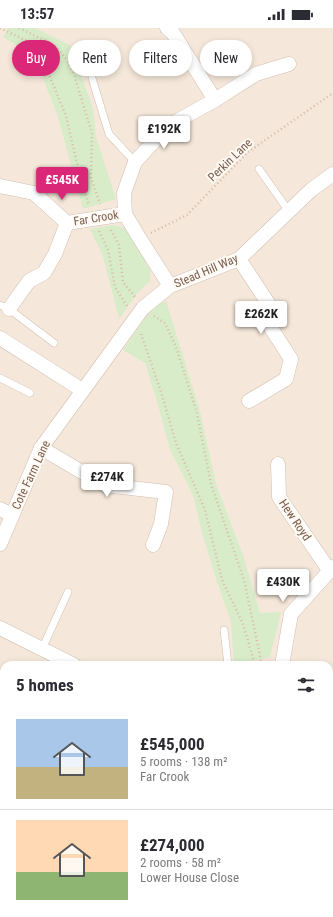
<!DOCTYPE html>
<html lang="en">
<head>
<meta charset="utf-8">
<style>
	:root { --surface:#fff; --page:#f7f7f7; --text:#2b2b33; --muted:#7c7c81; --line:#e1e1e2; --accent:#db2777 }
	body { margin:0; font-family:"Roboto Condensed",sans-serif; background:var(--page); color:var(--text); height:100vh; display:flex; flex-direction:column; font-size:15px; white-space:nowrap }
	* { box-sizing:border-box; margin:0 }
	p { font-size:13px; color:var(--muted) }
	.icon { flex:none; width:22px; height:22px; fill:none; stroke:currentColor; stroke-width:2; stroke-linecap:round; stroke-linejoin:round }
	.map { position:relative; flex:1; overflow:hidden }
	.drawer { position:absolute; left:0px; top:633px; width:333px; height:256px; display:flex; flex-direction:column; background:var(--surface); border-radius:12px 12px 0 0; box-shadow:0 2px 6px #0003 }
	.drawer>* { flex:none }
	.top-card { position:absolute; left:12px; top:12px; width:309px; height:36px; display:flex; gap:8px }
	.price { position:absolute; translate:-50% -34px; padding:0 9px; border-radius:4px; background:#fff; color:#222; font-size:13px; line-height:26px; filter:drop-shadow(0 1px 2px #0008) }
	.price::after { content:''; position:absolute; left:50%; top:24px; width:12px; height:9px; margin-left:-6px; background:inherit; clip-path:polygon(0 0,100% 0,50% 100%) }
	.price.current { background:var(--accent); color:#fff }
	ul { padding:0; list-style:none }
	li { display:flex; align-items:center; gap:12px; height:100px; padding:0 16px }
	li+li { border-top:1px solid var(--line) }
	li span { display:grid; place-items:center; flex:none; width:112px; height:80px; border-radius:0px; color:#555 }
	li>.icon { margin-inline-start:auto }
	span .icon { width:48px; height:48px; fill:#fffc; stroke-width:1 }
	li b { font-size:17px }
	h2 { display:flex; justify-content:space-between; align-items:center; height:48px; padding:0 16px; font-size:17px }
	.chip { padding:0 14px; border-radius:18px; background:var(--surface); box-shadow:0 2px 6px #0003; font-size:14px; line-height:36px }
	.chip.current { background:var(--accent); color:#fff }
	.status { display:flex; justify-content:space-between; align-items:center; height:28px; padding:0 20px; background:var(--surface); direction:ltr }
	.status svg { height:11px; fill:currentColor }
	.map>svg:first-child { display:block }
	.residential { fill:#f5e8da; fill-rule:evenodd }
	.green { fill:#d8ecc9 }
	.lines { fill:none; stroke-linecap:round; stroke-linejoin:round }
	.lane-casing { stroke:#d1beb0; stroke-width:8 }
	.street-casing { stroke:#d1beb0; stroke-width:15 }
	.path { stroke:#d9b8a5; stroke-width:2.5; stroke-dasharray:1 3; stroke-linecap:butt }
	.lane { stroke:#fff; stroke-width:7 }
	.street { stroke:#fff; stroke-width:14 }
	.labels { text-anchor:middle; stroke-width:4; stroke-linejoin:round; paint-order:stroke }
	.street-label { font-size:12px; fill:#7a5c4d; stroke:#fffaf3 }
</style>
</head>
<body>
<div class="status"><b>13:57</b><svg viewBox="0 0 49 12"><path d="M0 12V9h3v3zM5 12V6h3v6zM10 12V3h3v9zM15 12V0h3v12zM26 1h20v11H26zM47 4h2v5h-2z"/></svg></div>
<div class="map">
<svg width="333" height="889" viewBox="0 0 333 889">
	<rect width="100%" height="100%" fill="#fdf6ec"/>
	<!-- residential -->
	<path class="residential" d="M0 0H333V889H0ZM4 637H329V885H4Z"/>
	<!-- green -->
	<g class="green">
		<polygon points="8,0 35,0 70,17 93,80 96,109 116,171 83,181 58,89 41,45 28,24 3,9"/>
		<polygon points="113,197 126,200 150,242 150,253 137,265 119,291 103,228 90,201"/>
		<polygon points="166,273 200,383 216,456 243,527 260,585 281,584 270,629 234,637 231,594 216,551 202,505 193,467 170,422 158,377 145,335 123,322 153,279"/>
		<polygon points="329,757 333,770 333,852 329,844"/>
	</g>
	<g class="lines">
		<defs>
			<g id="lane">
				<polyline points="92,50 109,106 135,134"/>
				<polyline points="259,141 288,182"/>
				<polyline points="0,277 9,281 54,315"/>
				<polyline points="0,350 30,365"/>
				<polyline points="224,602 228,637"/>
				<polyline points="42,621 68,564"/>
				<polyline points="98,889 100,885"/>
			</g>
			<g id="street">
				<polyline points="167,0 173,5 215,72"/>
				<polyline points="0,158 34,165 67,195 125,186"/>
				<polyline points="239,231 270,278 271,300 291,331 286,351 249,373"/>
				<polyline points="170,258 140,211 125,186 124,165 135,134 168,98 215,72 256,46 289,36"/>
				<polyline points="9,281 29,253 44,245 55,226 67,195"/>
				<polyline points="0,310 82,362"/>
				<polyline points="41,420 104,457 166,464 161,496 153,517"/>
				<polyline points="278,436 279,469 329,542"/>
				<polyline points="0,481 12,487"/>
				<polyline points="0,516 41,420 143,280 170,258 239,231 311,162 333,146"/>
				<polyline points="0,600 74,637"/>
				<polyline points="282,637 291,586 333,539"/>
				<polyline points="0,711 4,707"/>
				<polyline points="0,813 4,814"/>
				<polyline points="253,885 264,889"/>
				<polyline points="185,889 186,885"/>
			</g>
		</defs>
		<!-- lane casing -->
		<use href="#lane" class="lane-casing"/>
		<!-- street casing -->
		<use href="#street" class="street-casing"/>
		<!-- path -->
		<g class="path">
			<polyline points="0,0 27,13 35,22 50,49 66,88 75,127 89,178"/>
			<polyline points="19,0 50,15 60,23 68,34 74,47 92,105 91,150 100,176"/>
			<polyline points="111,202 119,217 123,254 135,269"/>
			<polyline points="99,203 108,222 115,259 127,278"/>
			<polyline points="151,205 187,187 248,124 333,65"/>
			<polyline points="154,288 165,295 176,319 197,385 211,456 244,552 262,637"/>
			<polyline points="141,306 161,364 176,415 205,482 222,552 243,596 255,637"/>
			<polyline points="329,809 333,817"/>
			<polyline points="329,837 333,842"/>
		</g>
		<!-- lane -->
		<use href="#lane" class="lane"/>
		<!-- street -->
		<use href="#street" class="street"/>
	</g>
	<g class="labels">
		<!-- street labels -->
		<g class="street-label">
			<text transform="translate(230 132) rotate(-44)" y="4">Perkin Lane</text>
			<text transform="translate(96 190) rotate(-9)" y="4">Far Crook</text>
			<text transform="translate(206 243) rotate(-23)" y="4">Stead Hill Way</text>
			<text transform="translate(31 447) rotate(-65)" y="4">Cote Farm Lane</text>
			<text transform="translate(295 492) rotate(56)" y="4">Hew Royd</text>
		</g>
	</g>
</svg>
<b class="price" style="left:164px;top:122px">£192K</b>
<b class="price current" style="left:62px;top:173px">£545K</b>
<b class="price" style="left:261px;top:307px">£262K</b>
<b class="price" style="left:107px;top:470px">£274K</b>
<b class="price" style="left:283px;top:575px">£430K</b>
<div class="top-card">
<a class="chip current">Buy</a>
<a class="chip">Rent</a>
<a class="chip">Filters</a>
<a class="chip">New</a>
</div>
<section class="drawer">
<h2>5 homes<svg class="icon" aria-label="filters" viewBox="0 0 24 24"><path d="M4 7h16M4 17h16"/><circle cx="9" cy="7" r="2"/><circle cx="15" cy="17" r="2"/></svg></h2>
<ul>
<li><span style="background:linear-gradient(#a9c7e8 60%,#c2b280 0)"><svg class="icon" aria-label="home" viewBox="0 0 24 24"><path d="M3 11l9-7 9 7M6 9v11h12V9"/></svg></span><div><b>£545,000</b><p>5 rooms · 138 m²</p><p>Far Crook</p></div></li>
<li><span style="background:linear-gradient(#ffd9b3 65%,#8fb573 0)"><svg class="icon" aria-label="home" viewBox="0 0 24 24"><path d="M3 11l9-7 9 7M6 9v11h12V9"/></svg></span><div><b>£274,000</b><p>2 rooms · 58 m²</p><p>Lower House Close</p></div></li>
</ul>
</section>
</div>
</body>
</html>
